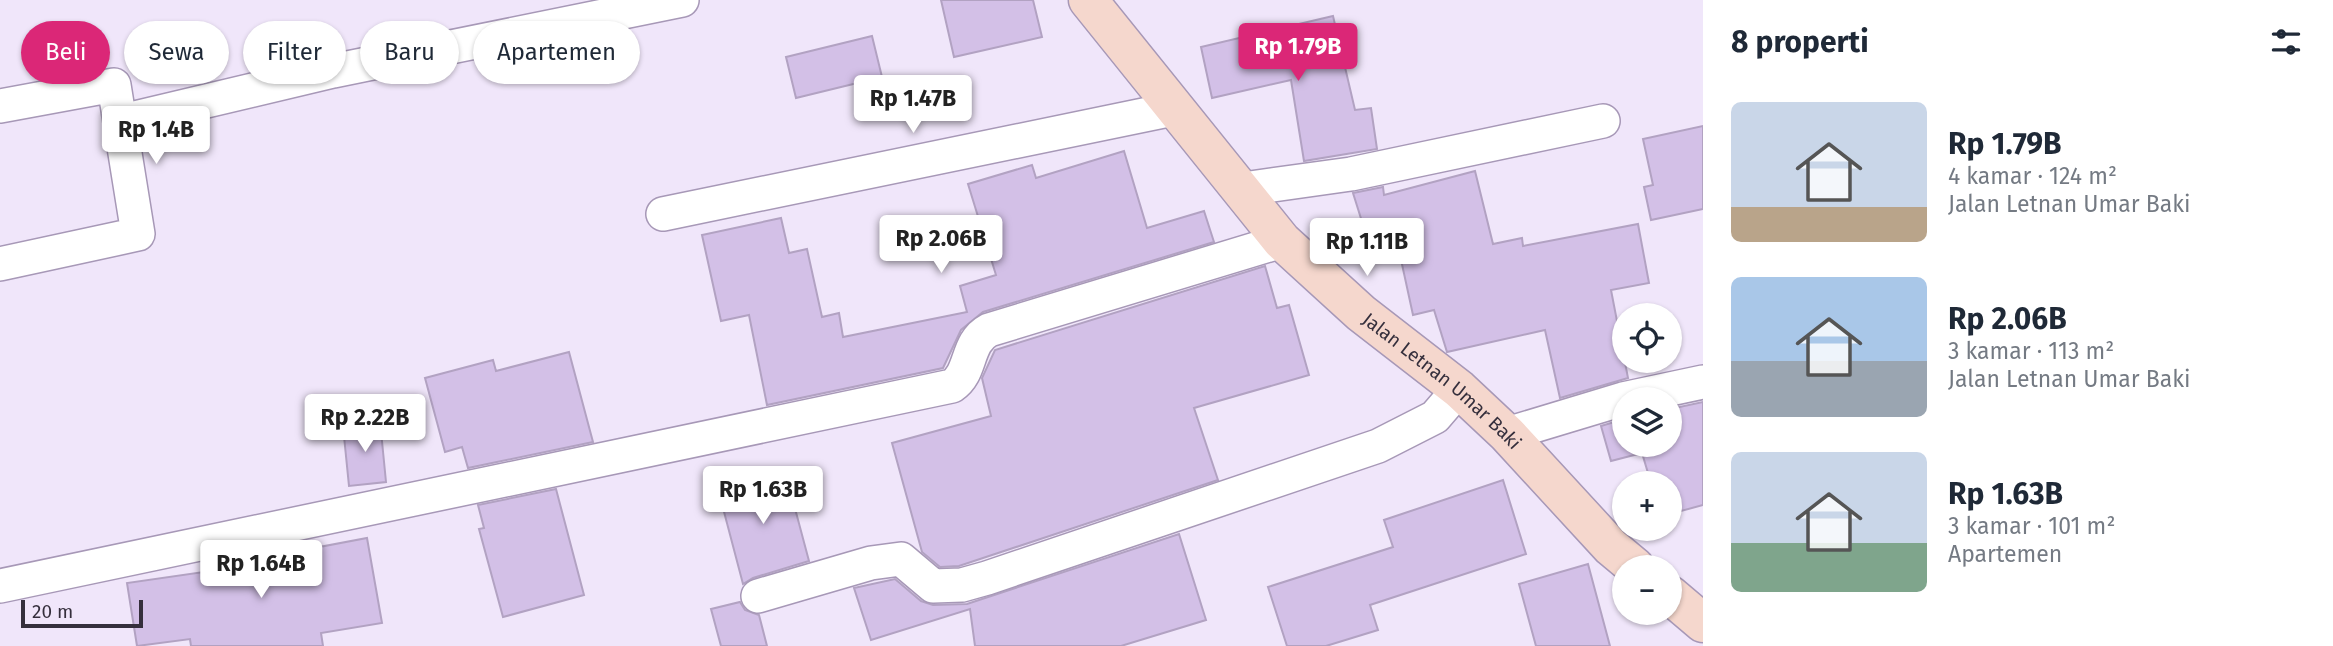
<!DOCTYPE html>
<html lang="id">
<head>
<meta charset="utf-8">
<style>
	:root { --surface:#fff; --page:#f6f6f7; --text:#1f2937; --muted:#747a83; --accent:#db2777 }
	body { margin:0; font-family:"Fira Sans",sans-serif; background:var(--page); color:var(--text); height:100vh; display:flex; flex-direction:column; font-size:26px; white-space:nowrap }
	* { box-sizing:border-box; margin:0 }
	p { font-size:23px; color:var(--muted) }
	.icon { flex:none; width:38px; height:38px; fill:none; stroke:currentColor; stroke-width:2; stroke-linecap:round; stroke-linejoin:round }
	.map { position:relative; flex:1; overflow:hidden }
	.sheet { display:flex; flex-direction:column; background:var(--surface); width:630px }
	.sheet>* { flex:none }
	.banner { position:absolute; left:21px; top:21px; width:665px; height:63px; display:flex; gap:14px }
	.fabs { position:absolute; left:1612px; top:303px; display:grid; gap:14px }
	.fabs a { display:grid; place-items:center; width:70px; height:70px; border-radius:50%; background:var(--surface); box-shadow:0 2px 5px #0004; font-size:35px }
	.scale { position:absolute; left:21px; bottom:18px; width:122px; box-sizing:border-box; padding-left:7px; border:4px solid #352f3c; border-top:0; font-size:19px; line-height:24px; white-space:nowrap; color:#352f3c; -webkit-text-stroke:5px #f0e6fa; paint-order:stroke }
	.price { position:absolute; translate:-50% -60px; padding:0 16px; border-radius:7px; background:#fff; color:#222; font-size:23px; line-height:46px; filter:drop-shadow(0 2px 4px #0008) }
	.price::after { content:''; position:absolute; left:50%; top:42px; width:21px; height:16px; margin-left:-10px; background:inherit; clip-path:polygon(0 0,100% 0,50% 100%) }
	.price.selected { background:var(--accent); color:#fff }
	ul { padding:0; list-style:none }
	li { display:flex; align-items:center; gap:21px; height:175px; padding:0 28px }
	li span { display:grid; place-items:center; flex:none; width:196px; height:140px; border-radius:10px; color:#555 }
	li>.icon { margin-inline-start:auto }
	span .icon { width:84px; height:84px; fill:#fffc; stroke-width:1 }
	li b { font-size:30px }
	h2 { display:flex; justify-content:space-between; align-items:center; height:84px; padding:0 28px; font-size:30px }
	.pill { padding:0 24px; border-radius:32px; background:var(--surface); box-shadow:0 2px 5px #0004; font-size:24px; line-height:63px }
	.pill.selected { background:var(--accent); color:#fff }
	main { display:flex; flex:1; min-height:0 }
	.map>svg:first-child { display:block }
	.building { fill:#d3c0e7; stroke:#b2a2c2; stroke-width:2 }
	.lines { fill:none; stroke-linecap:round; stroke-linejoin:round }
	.street-casing { stroke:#a798b7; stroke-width:36 }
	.secondary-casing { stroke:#a798b7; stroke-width:41 }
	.street { stroke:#fff; stroke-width:33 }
	.secondary { stroke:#f5d7cd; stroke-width:38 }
	.labels { text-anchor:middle; stroke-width:5; stroke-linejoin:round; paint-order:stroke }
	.street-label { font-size:19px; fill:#352f3c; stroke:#f0e6fa }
</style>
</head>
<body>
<main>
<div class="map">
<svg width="1703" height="646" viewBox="0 0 1703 646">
	<rect width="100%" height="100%" fill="#f0e6fa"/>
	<!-- building -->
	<g class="building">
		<polygon points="941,0 1033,0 1042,37 954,57"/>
		<polygon points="1333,16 1355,110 1371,108 1377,149 1304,161 1291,80 1212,98 1201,47"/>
		<polygon points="872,36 882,77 796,98 786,57"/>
		<polygon points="1703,126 1703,209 1651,220 1644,187 1653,185 1643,139"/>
		<polygon points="1124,151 1147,228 1204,211 1214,242 983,312 961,330 943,368 767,405 749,315 721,321 702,235 781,218 789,253 807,249 822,317 839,313 843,337 967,312 960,286 996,275 968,184 1032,165 1036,178"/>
		<polygon points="1475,171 1493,244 1522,238 1523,246 1638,224 1649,283 1611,290 1628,378 1560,398 1545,330 1447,352 1434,310 1413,315 1400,255 1375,263 1353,193 1383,187 1384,195"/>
		<polygon points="1265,266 1277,308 1289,305 1309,375 1194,408 1218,480 959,566 940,567 922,552 892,443 991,416 982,378 995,350"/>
		<polygon points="569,352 593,442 468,468 462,447 445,452 425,378 493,360 496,371"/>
		<polygon points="1703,402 1703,505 1670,514 1670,483 1651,483 1642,453 1611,461 1601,426 1624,419 1624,444 1670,444 1670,409"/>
		<polygon points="380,421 386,482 349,486 343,426"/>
		<polygon points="785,471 809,561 753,578 743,584 718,489"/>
		<polygon points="1503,480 1526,554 1370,605 1378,630 1326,646 1287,646 1268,587 1393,547 1384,520"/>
		<polygon points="556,489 584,595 503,617 479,529 484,528 478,505"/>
		<polygon points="1179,534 1206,620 1121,646 975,646 970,609 871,640 854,588 895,579 921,601 933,605 967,604"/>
		<polygon points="367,538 382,623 321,633 323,646 191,646 190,639 137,646 127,583 204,572 203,569"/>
		<polygon points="1588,564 1610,646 1536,646 1519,584"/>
		<polygon points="740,602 745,610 759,615 767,646 721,646 711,609"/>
	</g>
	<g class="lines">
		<defs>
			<g id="street">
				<polyline points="0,106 114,85 138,234 0,264"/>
				<polyline points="122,121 333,71 682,0"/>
				<polyline points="1243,189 1351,174 1603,121"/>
				<polyline points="663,214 1173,109"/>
				<polyline points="1507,434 1623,399 1703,382"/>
				<path d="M0 586 952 386C973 372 965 343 989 330L1282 241"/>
				<polyline points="758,596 871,563 901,559 933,586 962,585 987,578 1378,446 1435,417 1459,389"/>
			</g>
			<g id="secondary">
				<path id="s1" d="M1088 0 1282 241 1361 313 1459 389 1507 434 1611 547 1635 567"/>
				<polyline points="1670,595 1703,623"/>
			</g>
		</defs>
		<!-- street casing -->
		<use href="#street" class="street-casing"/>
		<!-- secondary casing -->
		<use href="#secondary" class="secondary-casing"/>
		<!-- street -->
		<use href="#street" class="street"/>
		<!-- secondary -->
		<use href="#secondary" class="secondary"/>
	</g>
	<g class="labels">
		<!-- street labels -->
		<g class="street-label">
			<text dy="7" stroke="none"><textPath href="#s1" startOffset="522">Jalan Letnan Umar Baki</textPath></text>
		</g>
	</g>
</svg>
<div class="fabs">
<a><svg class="icon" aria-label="locate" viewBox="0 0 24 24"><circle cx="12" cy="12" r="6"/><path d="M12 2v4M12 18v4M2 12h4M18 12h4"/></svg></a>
<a><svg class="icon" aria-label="layers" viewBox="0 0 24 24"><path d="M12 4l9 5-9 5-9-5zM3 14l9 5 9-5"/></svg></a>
<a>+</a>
<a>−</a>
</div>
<div class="scale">20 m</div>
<b class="price selected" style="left:1298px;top:83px">Rp 1.79B</b>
<b class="price" style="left:913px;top:135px">Rp 1.47B</b>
<b class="price" style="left:156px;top:166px">Rp 1.4B</b>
<b class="price" style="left:941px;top:275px">Rp 2.06B</b>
<b class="price" style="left:1367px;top:278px">Rp 1.11B</b>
<b class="price" style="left:365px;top:454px">Rp 2.22B</b>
<b class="price" style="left:763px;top:526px">Rp 1.63B</b>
<b class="price" style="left:261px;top:600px">Rp 1.64B</b>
<div class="banner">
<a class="pill selected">Beli</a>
<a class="pill">Sewa</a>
<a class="pill">Filter</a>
<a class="pill">Baru</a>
<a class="pill">Apartemen</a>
</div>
</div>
<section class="sheet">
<h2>8 properti<svg class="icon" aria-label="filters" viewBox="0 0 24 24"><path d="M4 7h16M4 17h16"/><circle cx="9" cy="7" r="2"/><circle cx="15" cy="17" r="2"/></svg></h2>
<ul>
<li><span style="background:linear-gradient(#c9d6e8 75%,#b9a48a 0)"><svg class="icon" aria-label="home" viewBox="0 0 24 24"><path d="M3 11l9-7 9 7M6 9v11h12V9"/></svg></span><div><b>Rp 1.79B</b><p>4 kamar · 124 m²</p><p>Jalan Letnan Umar Baki</p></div></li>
<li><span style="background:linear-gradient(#a9c7e8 60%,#9aa5b1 0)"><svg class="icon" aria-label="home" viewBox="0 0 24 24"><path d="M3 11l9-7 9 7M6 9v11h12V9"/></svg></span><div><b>Rp 2.06B</b><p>3 kamar · 113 m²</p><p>Jalan Letnan Umar Baki</p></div></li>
<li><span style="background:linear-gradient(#c9d6e8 65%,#7fa58c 0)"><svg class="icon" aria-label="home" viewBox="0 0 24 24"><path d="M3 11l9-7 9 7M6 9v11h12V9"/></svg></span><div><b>Rp 1.63B</b><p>3 kamar · 101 m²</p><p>Apartemen</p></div></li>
</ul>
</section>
</main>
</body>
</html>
